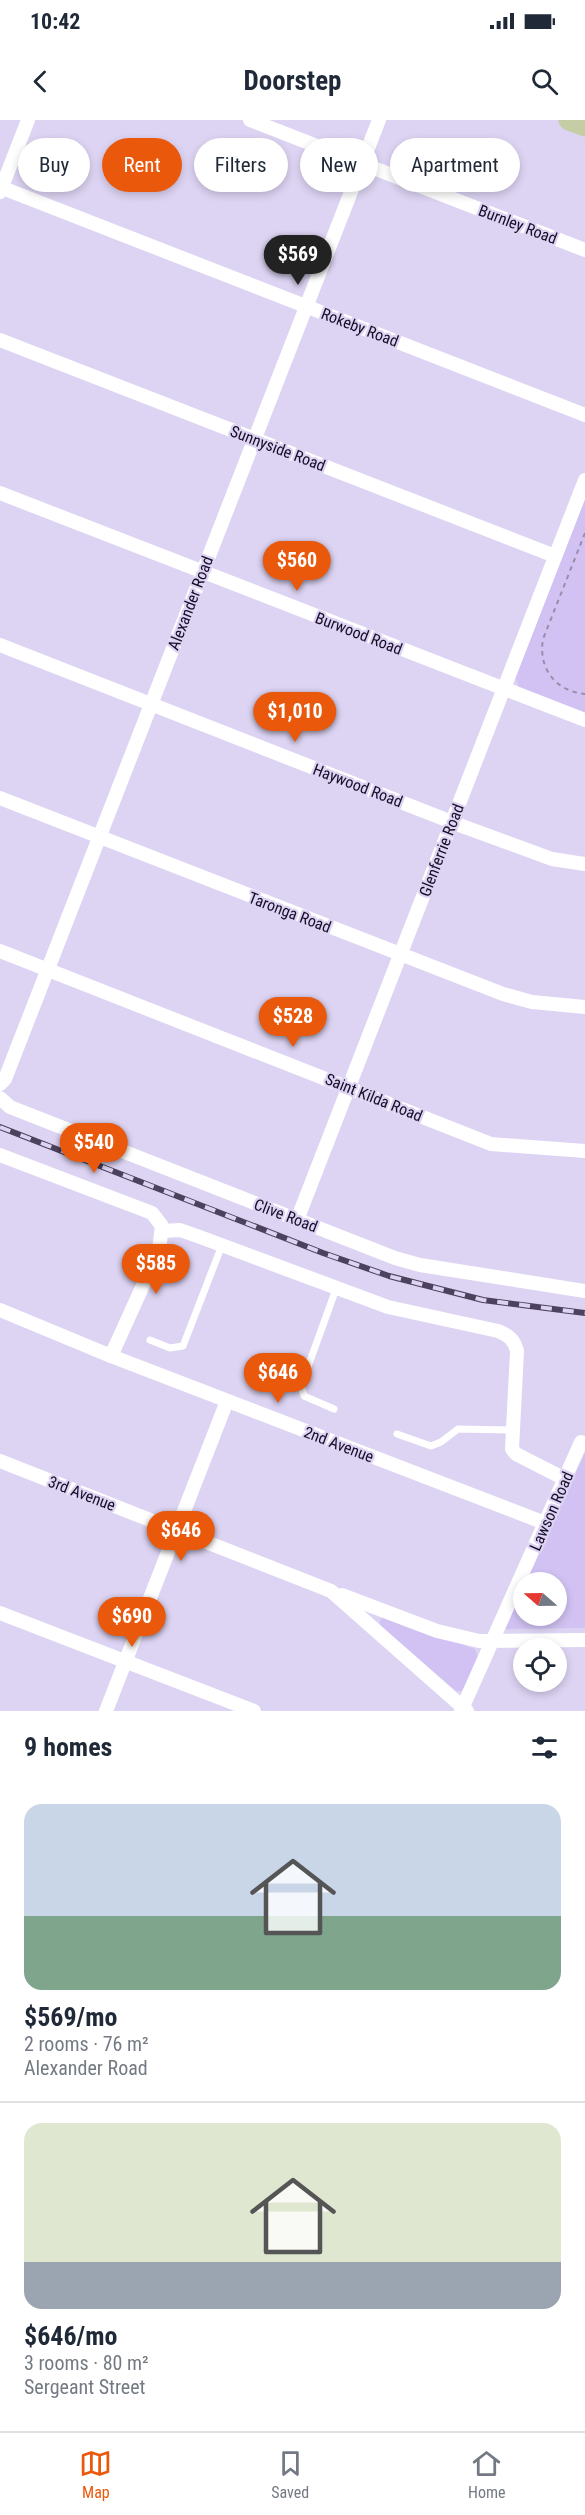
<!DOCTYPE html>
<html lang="en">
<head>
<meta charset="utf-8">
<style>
	:root { --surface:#fff; --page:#f2f2f3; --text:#1f2937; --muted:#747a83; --line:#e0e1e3; --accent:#ea580c }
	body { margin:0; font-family:"Roboto Condensed",sans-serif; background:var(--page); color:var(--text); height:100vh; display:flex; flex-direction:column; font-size:22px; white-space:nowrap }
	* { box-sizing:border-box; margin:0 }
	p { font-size:20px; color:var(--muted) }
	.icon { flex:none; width:33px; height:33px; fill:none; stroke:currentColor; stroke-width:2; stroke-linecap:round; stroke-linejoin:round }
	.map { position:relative; height:1591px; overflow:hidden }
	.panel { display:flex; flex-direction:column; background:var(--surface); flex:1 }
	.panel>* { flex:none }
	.guide { position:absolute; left:18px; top:18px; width:549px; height:54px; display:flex; gap:12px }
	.needle { width:39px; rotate:290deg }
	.controls { position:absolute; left:513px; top:1452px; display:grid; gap:12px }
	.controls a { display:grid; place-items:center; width:54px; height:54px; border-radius:50%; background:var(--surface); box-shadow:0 3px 9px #0003; font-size:30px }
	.price { position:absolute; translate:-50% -51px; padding:0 14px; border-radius:21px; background:var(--accent); color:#fff; font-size:20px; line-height:39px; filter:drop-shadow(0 2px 3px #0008) }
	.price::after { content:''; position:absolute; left:50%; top:36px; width:18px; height:14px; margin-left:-9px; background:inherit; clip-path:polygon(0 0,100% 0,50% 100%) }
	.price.current { background:#222; color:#fff }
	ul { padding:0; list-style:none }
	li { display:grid; align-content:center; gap:12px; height:318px; padding:0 24px }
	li+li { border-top:2px solid var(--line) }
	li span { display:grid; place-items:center; height:186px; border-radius:18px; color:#555 }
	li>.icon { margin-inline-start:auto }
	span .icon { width:108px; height:108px; fill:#fffc; stroke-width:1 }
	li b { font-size:26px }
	h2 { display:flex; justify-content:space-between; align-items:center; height:72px; padding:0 24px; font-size:26px }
	.pill { padding:0 21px; border-radius:27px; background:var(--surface); box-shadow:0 3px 9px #0003; font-size:21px; line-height:54px }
	.pill.current { background:var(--accent); color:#fff }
	.status { display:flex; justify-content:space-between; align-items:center; height:42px; padding:0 30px; background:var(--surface); direction:ltr }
	.status svg { height:16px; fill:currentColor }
	header { display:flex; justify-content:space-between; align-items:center; height:78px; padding:0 24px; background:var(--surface); font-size:27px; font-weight:700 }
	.menu { display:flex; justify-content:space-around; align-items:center; height:84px; border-top:2px solid var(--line); background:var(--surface); font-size:16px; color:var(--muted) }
	.menu a { display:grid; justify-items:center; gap:3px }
	.menu .current { color:var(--accent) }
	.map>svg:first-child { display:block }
	.green { fill:#d1c2f3 }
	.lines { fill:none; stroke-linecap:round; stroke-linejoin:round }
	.path { stroke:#988eab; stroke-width:2; stroke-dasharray:4.5 4.5; stroke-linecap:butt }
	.lane { stroke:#fff; stroke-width:7 }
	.street { stroke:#fff; stroke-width:14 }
	.primary { stroke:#c4cda3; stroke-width:21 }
	.rail-casing { stroke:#4c425e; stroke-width:6 }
	.rail { stroke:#ddd4f3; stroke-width:4; stroke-dasharray:11; stroke-linecap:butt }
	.labels { text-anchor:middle; stroke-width:4.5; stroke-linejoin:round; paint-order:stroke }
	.street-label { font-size:16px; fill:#180d28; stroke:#ddd4f3 }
</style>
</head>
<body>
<div class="status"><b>10:42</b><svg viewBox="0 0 49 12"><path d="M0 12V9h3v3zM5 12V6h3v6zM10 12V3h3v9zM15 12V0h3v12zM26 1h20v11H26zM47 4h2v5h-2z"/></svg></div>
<header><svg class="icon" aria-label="back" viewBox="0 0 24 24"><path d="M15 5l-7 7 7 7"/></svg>Doorstep<svg class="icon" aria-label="search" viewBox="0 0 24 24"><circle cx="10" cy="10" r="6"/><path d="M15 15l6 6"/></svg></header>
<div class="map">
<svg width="585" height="1591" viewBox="0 0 585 1591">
	<rect width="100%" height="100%" fill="#ddd4f3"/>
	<!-- green -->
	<g class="green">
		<polygon points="585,375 585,594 520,569 515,557"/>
		<polygon points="585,1333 585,1508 504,1509 523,1466 524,1496 556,1496 556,1462 525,1462"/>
		<polygon points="384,1497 475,1529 478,1538 463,1571 456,1571 380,1505 380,1500"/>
	</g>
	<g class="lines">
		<!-- path -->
		<path class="path" d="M585 413 543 519C538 548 555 571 585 574"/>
		<!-- lane -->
		<g class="lane">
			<polyline points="150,1220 170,1228 183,1226 222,1125"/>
			<polyline points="334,1289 304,1276 301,1266 336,1169"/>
			<polyline points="397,1314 431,1326 441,1322 458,1309 511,1310"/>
		</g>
		<!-- street -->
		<g class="street">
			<polyline points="250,0 585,130"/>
			<polyline points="0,67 585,295"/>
			<polyline points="0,72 28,0"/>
			<polyline points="0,220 555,436"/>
			<polyline points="0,373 585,600"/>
			<polyline points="0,525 462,706 552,739 585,744"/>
			<polyline points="0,678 503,874 532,882 585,887"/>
			<polyline points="0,831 491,1024 585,1031"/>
			<polyline points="0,964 5,959 379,0"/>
			<polyline points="0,978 10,987 395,1138 420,1145 585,1171"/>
			<polyline points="0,1035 152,1093 162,1106 159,1130 111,1236"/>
			<polyline points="297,1100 585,360"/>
			<path d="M163 1111 180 1110 200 1117 388 1187 498 1211C508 1215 514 1219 517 1231L512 1329 516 1334 565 1359"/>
			<polyline points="0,1190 111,1236 545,1403"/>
			<polyline points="0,1341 331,1471 467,1591"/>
			<polyline points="342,1475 437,1511 479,1521 585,1520"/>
			<polyline points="0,1493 254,1591"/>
			<polyline points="106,1591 227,1281"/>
			<polyline points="461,1591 581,1322"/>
		</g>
		<!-- primary -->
		<polyline class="primary" points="569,0 585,6"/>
		<defs>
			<polyline id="rail" points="0,1007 323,1133 389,1156 483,1180 585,1193"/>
		</defs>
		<!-- rail casing -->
		<use href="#rail" class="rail-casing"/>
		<!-- rail -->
		<use href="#rail" class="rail"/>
	</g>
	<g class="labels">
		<!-- street labels -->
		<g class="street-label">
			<text transform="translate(518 104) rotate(21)" y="6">Burnley Road</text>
			<text transform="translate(360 207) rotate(21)" y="6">Rokeby Road</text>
			<text transform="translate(278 328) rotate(21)" y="6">Sunnyside Road</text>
			<text transform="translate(190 483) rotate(-69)" y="6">Alexander Road</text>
			<text transform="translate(359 513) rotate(21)" y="6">Burwood Road</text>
			<text transform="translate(358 665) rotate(21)" y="6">Haywood Road</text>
			<text transform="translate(441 730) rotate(-69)" y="6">Glenferrie Road</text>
			<text transform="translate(290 792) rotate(21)" y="6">Taronga Road</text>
			<text transform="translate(374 977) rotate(22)" y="6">Saint Kilda Road</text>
			<text transform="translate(286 1095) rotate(21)" y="6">Clive Road</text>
			<text transform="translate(339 1324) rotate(21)" y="6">2nd Avenue</text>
			<text transform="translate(82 1373) rotate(21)" y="6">3rd Avenue</text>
			<text transform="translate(551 1391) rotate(-66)" y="6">Lawson Road</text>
		</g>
	</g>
</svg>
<div class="controls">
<a><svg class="needle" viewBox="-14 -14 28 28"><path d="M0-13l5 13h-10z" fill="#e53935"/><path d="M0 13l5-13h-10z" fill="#747a83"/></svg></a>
<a><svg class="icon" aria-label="locate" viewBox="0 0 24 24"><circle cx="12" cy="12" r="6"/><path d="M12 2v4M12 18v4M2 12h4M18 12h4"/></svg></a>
</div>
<b class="price current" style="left:298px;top:166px">$569</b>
<b class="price" style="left:297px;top:472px">$560</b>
<b class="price" style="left:295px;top:623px">$1,010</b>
<b class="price" style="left:293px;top:928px">$528</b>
<b class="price" style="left:94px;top:1054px">$540</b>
<b class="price" style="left:156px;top:1175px">$585</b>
<b class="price" style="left:278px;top:1284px">$646</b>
<b class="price" style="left:181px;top:1442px">$646</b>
<b class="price" style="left:132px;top:1528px">$690</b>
<div class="guide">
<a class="pill">Buy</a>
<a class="pill current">Rent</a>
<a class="pill">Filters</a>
<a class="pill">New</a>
<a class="pill">Apartment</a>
</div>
</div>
<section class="panel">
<h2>9 homes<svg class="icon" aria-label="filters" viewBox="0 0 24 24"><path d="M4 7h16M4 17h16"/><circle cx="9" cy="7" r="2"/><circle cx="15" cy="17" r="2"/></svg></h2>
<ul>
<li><span style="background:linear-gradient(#c9d6e8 60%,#7fa58c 0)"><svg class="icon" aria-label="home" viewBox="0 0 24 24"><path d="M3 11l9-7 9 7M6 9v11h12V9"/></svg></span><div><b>$569/mo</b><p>2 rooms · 76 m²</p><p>Alexander Road</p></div></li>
<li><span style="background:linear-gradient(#dfe7d0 75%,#9aa5b1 0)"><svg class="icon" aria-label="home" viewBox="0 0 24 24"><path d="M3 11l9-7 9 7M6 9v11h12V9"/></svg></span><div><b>$646/mo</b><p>3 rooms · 80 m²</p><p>Sergeant Street</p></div></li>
</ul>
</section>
<nav class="menu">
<a class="current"><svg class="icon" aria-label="map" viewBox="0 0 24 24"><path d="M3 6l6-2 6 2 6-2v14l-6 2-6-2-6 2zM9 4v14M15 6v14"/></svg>Map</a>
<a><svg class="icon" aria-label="saved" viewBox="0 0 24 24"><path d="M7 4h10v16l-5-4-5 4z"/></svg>Saved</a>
<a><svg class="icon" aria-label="home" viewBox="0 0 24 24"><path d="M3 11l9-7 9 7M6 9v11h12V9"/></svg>Home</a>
</nav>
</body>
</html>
